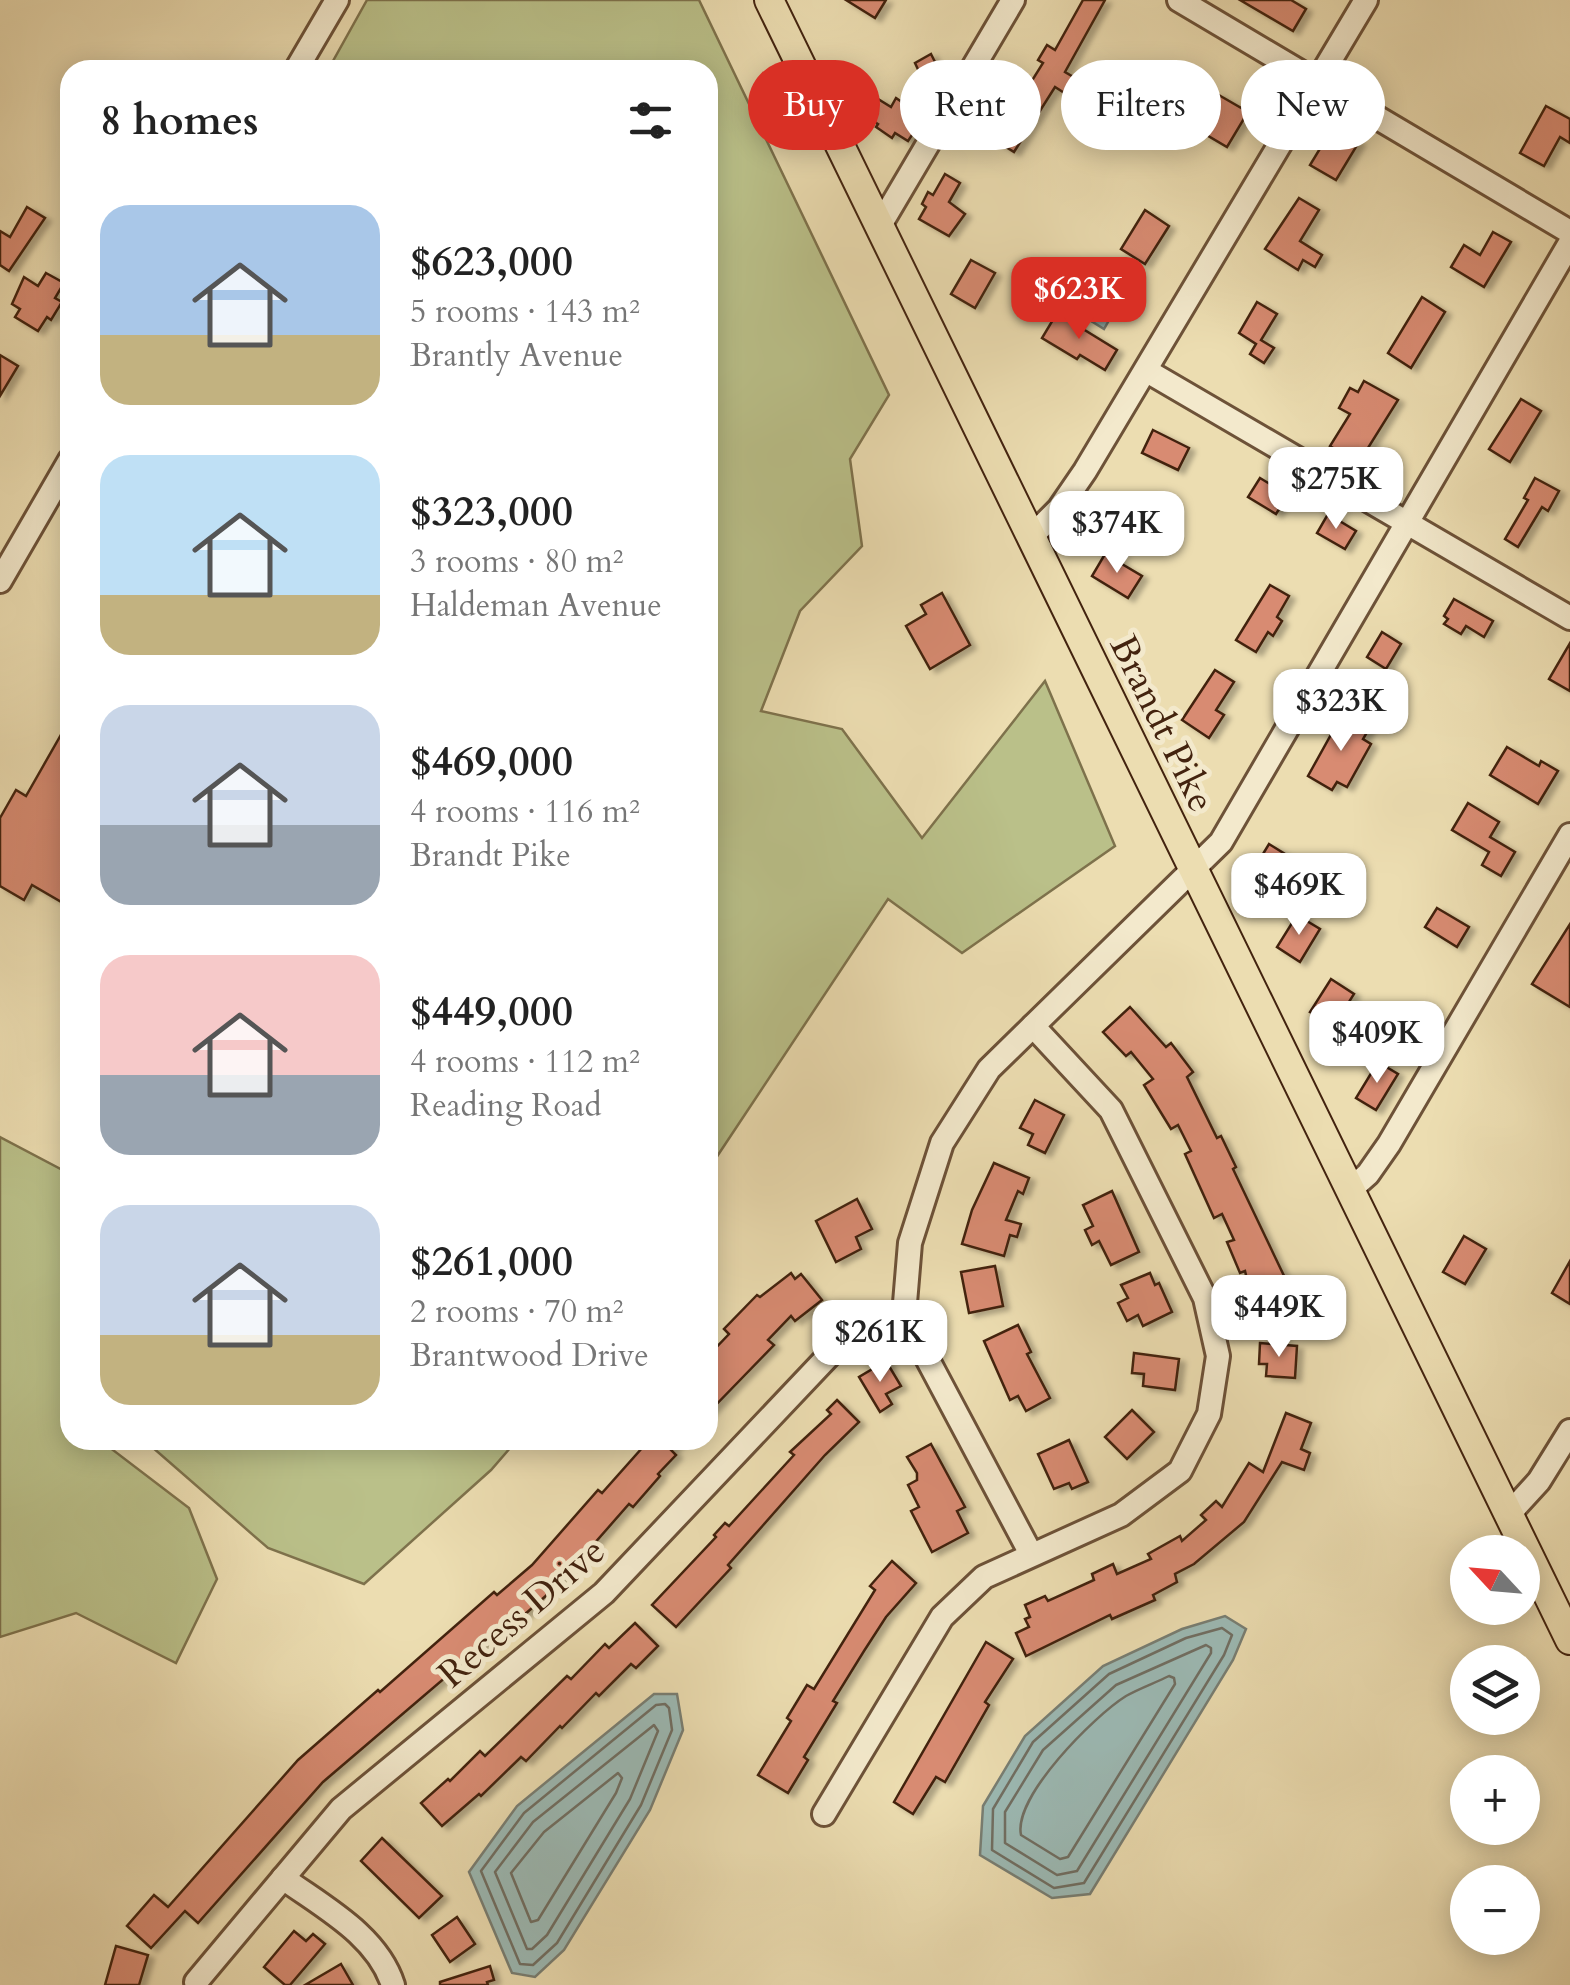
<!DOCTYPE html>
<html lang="en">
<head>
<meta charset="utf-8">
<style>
	:root { --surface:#fff; --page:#f2f2f2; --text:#222; --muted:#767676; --accent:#d93025 }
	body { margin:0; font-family:Cardo,serif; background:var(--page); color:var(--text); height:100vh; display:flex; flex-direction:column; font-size:38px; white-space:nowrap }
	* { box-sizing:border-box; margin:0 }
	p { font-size:32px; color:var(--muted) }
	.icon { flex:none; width:55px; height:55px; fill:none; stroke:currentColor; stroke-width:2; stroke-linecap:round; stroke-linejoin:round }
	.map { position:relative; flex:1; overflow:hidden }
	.panel { position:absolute; left:60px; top:60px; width:658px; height:1390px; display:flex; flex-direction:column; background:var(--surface); border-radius:30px; box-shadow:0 5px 25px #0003 }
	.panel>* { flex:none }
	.top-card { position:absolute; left:748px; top:60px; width:672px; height:90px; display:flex; gap:20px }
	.needle { width:65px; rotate:296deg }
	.controls { position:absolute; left:1450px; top:1535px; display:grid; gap:20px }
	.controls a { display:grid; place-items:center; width:90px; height:90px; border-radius:50%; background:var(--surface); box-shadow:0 5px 25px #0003; font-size:50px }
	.price { position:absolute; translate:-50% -85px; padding:0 22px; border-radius:20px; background:#fff; color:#222; font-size:32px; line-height:65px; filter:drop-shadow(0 2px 5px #0008) }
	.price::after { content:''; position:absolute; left:50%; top:60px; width:30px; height:22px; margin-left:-15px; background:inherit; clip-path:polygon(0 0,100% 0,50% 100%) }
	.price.active { background:var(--accent); color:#fff }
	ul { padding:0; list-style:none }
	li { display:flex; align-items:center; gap:30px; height:250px; padding:0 40px }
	li span { display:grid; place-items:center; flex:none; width:280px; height:200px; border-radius:30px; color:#555 }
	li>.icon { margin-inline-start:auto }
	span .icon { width:120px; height:120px; fill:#fffc; stroke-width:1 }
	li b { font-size:42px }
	h2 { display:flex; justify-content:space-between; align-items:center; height:120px; padding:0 40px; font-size:42px }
	.tag { padding:0 35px; border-radius:45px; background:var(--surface); box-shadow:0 5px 25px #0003; font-size:35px; line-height:90px }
	.tag.active { background:var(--accent); color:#fff }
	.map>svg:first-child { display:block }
	.green { fill:#bac089; stroke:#7e724c; stroke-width:2.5 }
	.water { fill:#9cbab5; stroke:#787e73; stroke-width:2.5 }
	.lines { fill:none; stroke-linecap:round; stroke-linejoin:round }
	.shore { stroke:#706e62; stroke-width:2.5 }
	.building { fill:#d88b72; stroke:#43230f; stroke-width:2.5; filter:url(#shadow) }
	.minor-casing { stroke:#6d5238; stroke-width:28 }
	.major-casing { stroke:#43230f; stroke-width:32 }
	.minor { stroke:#f3e9cc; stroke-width:22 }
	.major { stroke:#ecddb1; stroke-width:28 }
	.labels { text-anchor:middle; stroke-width:10; stroke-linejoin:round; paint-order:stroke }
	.street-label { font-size:38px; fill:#43230f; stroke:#f3e9cc }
</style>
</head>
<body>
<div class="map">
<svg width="1570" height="1985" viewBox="0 0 1570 1985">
	<defs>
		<filter id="shadow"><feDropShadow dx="6" dy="3.5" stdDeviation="2.5" flood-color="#0004"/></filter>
	</defs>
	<rect width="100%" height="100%" fill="#ecddb1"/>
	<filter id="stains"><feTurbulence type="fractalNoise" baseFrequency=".002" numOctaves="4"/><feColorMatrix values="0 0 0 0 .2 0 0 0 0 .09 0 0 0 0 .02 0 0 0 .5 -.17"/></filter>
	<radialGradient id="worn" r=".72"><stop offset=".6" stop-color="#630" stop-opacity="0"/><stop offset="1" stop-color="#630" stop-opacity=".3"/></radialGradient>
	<!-- green -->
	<g class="green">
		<polygon points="367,0 699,0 889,395 850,459 862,546 800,611 761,711 842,729 922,838 1045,681 1115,846 962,953 888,899 708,1170 708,70 328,70"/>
		<polygon points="0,1137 70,1174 70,1440 105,1440 105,1444 189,1508 217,1579 176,1663 76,1613 0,1637"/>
		<polygon points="144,1440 517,1440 491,1470 364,1584 268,1548"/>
	</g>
	<!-- water -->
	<g class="water">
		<polygon points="1088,301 1112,315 1104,329 1080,314"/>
		<polygon points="1225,1616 1246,1629 1233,1660 1090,1894 1052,1898 980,1855 983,1806 1025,1736 1103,1666 1182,1629"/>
		<polygon points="654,1694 677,1694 683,1730 650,1810 564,1950 535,1977 512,1973 469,1872 517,1806"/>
	</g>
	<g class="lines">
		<!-- shore -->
		<g class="shore">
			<polygon points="1222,1628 1232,1635 1224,1655 1084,1883 1054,1888 992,1850 993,1809 1033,1742 1109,1674 1186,1638"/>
			<polygon points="1206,1645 1211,1648 1211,1653 1077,1871 1057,1875 1005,1843 1005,1812 1043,1750 1116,1685"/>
			<path d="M1169 1676 1174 1678 1175 1684 1068 1857 1060 1859 1021 1835C1013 1797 1094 1716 1126 1696 1140 1688 1155 1683 1169 1676Z"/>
			<polygon points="665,1704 669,1708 672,1730 641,1805 557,1943 533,1965 520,1964 481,1871 524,1813 656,1705"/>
			<polygon points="654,1725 658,1731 630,1799 547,1935 532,1949 527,1949 495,1872 533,1822"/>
			<polygon points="618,1773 622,1778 616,1793 538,1920 531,1922 511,1873 544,1832"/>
		</g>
	</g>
	<!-- building -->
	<g class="building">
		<polygon points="846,0 886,0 875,18"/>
		<polygon points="1083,0 1105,0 1065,72 1087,85 1077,101 1055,87 1014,152 995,140 1043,63 1038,60 1047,45 1055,50"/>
		<polygon points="1240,0 1291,0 1306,9 1293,31"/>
		<polygon points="931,54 941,74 924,82 915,63"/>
		<polygon points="1217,94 1248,112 1227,147 1205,134 1210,127 1201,122"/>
		<polygon points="896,98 912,109 908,115 920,123 908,141 895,133 892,138 876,127 878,124 867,117 878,99 891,107"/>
		<polygon points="1546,106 1570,119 1570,143 1560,137 1544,166 1520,153"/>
		<polygon points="1342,132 1359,142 1336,180 1310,165 1324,142 1333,147"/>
		<polygon points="945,174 960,183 949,202 965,214 949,236 919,219 926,207 922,204 928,192 933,195"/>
		<polygon points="1299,198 1319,210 1300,241 1322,255 1315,267 1303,260 1298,270 1265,249"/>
		<polygon points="27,207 45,218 9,271 0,265 0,231 10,237"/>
		<polygon points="1145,210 1169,226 1145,264 1121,249"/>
		<polygon points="1493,232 1511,242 1484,287 1451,267 1464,245 1480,255"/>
		<polygon points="971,260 995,273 975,308 951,294"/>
		<polygon points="46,273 64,283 55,298 62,302 51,320 47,317 38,331 15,317 20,309 12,304 24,277 38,286"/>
		<polygon points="1422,297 1445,312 1411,368 1388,353"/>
		<polygon points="1257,302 1277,314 1261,340 1274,348 1264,363 1250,354 1256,344 1239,333"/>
		<polygon points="1057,313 1117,350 1105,370 1080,355 1077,359 1042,338"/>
		<polygon points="0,355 18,366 0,396"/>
		<polygon points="1364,381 1398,400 1358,464 1330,446 1350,414 1339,408 1350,388 1358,392"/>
		<polygon points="1521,399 1541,411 1510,462 1489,449"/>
		<polygon points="1153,430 1189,448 1178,470 1142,453"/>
		<polygon points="1260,478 1288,495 1276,514 1248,497"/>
		<polygon points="1535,478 1559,491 1548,511 1542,507 1518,547 1505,539 1528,500 1524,498"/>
		<polygon points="1328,514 1356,531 1345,549 1317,533"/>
		<polygon points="1105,554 1142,576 1128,598 1092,576"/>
		<polygon points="1270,585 1289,596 1277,617 1282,621 1273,636 1268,632 1256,652 1236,640"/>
		<polygon points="942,593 970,645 930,669 906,626 926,614 921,605"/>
		<polygon points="1454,599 1493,621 1484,637 1466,626 1461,634 1444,624 1448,619 1444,616"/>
		<polygon points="1382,632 1401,644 1386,669 1367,657"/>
		<polygon points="1570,643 1570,691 1549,679"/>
		<polygon points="1215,670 1234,682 1216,710 1224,715 1209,738 1182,720"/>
		<polygon points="1343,713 1369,729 1363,739 1371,744 1347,787 1337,782 1332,790 1308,776"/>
		<polygon points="70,719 70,907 32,885 24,900 0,886 0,818 16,790 26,796"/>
		<polygon points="1507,747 1539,766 1541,761 1558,771 1538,804 1490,775"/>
		<polygon points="1468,803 1499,822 1490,837 1515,852 1501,876 1482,865 1489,852 1452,830"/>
		<polygon points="1269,844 1293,859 1272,891 1249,877"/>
		<polygon points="1437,908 1469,927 1457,947 1425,927"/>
		<polygon points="1297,915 1320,929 1300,962 1277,947"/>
		<polygon points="1570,924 1570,1007 1532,984"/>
		<polygon points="1331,979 1354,994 1334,1026 1310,1012"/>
		<polygon points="1130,1007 1166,1047 1171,1043 1193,1072 1187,1077 1217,1138 1221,1136 1236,1167 1233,1169 1286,1280 1294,1311 1265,1318 1263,1307 1254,1309 1245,1271 1240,1273 1227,1242 1234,1240 1222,1214 1214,1218 1185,1154 1191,1151 1178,1125 1171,1129 1144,1085 1153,1079 1131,1052 1126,1056 1103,1032"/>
		<polygon points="1378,1062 1398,1074 1376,1110 1356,1098"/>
		<polygon points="1035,1100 1064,1115 1045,1153 1028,1145 1033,1134 1020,1128"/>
		<polygon points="994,1163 1029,1178 1023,1194 1018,1191 1006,1220 1021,1224 1017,1237 1010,1235 1004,1256 962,1244 972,1210"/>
		<polygon points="1112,1191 1139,1252 1111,1265 1099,1241 1092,1245 1085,1230 1093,1226 1083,1205"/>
		<polygon points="857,1199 872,1229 856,1237 861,1249 836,1262 816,1221"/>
		<polygon points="1464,1236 1486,1249 1465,1284 1443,1272"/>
		<polygon points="1570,1261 1570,1304 1552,1293"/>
		<polygon points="995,1266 1003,1306 969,1313 961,1272"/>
		<polygon points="791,1273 795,1279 801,1274 822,1300 795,1321 791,1316 768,1340 774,1345 708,1413 708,1356 729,1334 724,1329 757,1295 760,1297"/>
		<polygon points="1150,1273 1155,1285 1159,1283 1172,1312 1143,1326 1138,1315 1127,1321 1118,1303 1128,1298 1121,1285"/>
		<polygon points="1018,1325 1031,1352 1027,1354 1050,1398 1026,1411 1018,1396 1010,1400 984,1341"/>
		<polygon points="1260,1343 1297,1346 1295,1378 1266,1376 1267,1364 1259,1364"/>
		<polygon points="1134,1353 1179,1359 1175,1390 1143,1386 1144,1374 1132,1373"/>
		<polygon points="886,1361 901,1386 886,1394 892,1404 880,1412 859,1377"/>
		<polygon points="837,1400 859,1422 825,1455 728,1565 731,1568 676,1627 652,1605 716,1537 714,1535 725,1523 729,1526 794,1455 790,1452 831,1414 827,1410"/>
		<polygon points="1132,1410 1154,1432 1127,1459 1105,1437"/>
		<polygon points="1286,1413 1311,1423 1301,1449 1310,1453 1304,1470 1282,1462 1244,1522 1194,1564 1175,1574 1177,1582 1153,1595 1155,1600 1112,1619 1110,1615 1026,1656 1016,1633 1029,1627 1025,1619 1030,1617 1025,1605 1045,1596 1048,1601 1094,1580 1092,1574 1113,1564 1117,1574 1151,1559 1148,1554 1180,1536 1182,1541 1206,1520 1201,1515 1216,1501 1222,1507 1249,1463 1263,1472"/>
		<polygon points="634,1440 680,1440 671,1450 676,1455 658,1474 660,1476 633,1507 629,1504 556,1587 524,1615 522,1612 323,1782 198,1923 185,1911 151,1948 127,1926 154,1895 168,1907 298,1760 378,1690 380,1692 494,1592 497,1595 532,1565 598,1490 602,1493 642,1448"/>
		<polygon points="1069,1440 1088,1482 1072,1489 1069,1483 1054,1489 1038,1454"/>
		<polygon points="931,1444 965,1507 957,1511 968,1533 932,1552 911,1511 919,1507 908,1485 917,1480 917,1473 907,1457"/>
		<polygon points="892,1561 916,1583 886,1617 864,1651 833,1701 837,1703 804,1757 808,1760 788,1793 758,1775 791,1721 787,1718 807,1685 814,1689 875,1590 870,1586"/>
		<polygon points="635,1623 658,1646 636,1668 631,1664 599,1696 596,1693 562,1728 560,1726 526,1761 521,1757 481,1796 479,1794 442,1826 421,1803 448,1779 450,1781 480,1751 485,1756 567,1676 571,1679 605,1644 609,1648"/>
		<polygon points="986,1642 1013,1659 985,1702 989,1705 945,1782 936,1777 913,1814 894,1802"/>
		<polygon points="382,1838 442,1896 419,1918 361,1861"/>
		<polygon points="457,1917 475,1944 450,1962 432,1935"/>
		<polygon points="294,1931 306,1941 313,1934 325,1944 290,1985 285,1985 264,1967"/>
		<polygon points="116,1946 148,1955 139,1985 105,1985"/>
		<polygon points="341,1964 353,1985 305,1985"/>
		<polygon points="490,1966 494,1980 487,1982 488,1985 440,1985 440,1982"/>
	</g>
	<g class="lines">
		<defs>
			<g id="minor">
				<polyline points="1179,0 1570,232"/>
				<polyline points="296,70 337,0"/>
				<polyline points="879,227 1013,0"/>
				<polyline points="1147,371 1570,618"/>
				<polyline points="1031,537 1059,509 1085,471 1366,0"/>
				<polyline points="0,581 70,460"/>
				<polyline points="1350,1190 1368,1174 1389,1144 1570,835"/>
				<polyline points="1509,1514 1539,1481 1570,1431"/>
				<polyline points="1031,1554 904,1315 910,1243 942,1143 989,1069 1221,842 1570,243"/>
				<polyline points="824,1814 942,1617 984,1577 1121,1515 1180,1471 1209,1414 1218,1356 1205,1298 1111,1110 1033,1026"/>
				<path d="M283 1878C323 1907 377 1935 393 1985"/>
				<polyline points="196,1982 341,1809 604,1593 854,1329 904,1315"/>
			</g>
			<polyline id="major" points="769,0 1570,1640"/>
		</defs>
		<!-- minor casing -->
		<use href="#minor" class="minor-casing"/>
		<!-- major casing -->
		<use href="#major" class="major-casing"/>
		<!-- minor -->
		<use href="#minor" class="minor"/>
		<!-- major -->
		<use href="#major" class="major"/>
	</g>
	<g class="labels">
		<!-- street labels -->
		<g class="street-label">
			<text transform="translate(1163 723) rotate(64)" y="13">Brandt Pike</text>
			<text transform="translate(521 1612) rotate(-41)" y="13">Recess Drive</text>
		</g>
	</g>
	<rect width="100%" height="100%" filter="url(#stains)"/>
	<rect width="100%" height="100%" fill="url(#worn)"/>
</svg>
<div class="controls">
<a><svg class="needle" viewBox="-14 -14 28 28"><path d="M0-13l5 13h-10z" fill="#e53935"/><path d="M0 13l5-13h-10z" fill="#767676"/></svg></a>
<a><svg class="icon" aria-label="layers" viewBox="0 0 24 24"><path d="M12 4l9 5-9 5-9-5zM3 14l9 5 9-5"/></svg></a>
<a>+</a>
<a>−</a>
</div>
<b class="price active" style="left:1079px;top:342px">$623K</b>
<b class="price" style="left:1336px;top:532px">$275K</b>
<b class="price" style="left:1117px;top:576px">$374K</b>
<b class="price" style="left:1341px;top:754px">$323K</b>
<b class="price" style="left:1299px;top:938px">$469K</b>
<b class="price" style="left:1377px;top:1086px">$409K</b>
<b class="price" style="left:1279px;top:1360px">$449K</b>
<b class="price" style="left:880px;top:1385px">$261K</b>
<div class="top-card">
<a class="tag active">Buy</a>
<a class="tag">Rent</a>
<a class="tag">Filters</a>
<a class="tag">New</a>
</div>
<section class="panel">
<h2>8 homes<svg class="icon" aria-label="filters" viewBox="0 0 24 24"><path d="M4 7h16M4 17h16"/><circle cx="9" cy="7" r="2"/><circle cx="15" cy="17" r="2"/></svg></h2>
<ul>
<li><span style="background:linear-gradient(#a9c7e8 65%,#c2b280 0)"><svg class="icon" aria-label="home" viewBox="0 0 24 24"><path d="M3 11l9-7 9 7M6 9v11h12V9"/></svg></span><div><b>$623,000</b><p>5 rooms · 143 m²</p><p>Brantly Avenue</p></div></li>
<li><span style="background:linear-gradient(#bfe0f5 70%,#c2b280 0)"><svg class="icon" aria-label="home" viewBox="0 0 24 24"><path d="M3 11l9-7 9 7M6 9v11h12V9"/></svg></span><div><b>$323,000</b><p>3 rooms · 80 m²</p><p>Haldeman Avenue</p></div></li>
<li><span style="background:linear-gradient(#c9d6e8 60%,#9aa5b1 0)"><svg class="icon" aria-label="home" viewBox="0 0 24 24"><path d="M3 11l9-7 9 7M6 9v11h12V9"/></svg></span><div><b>$469,000</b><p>4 rooms · 116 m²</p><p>Brandt Pike</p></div></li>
<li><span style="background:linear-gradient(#f6c9c9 60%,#9aa5b1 0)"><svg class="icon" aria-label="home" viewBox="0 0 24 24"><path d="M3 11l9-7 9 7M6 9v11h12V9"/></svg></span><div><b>$449,000</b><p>4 rooms · 112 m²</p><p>Reading Road</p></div></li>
<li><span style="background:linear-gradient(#c9d6e8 65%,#c2b280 0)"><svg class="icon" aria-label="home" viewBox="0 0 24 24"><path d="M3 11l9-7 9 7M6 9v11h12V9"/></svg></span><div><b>$261,000</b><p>2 rooms · 70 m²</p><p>Brantwood Drive</p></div></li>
</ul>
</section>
</div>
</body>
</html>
